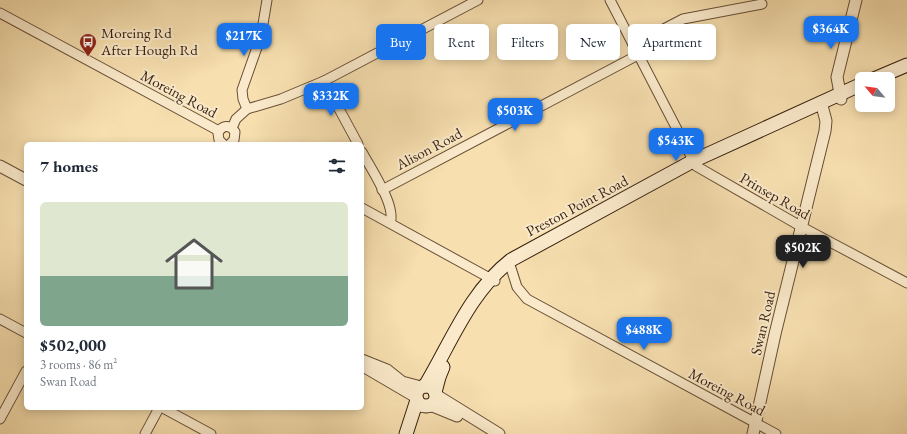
<!DOCTYPE html>
<html lang="en">
<head>
<meta charset="utf-8">
<style>
	:root { --surface:#fff; --page:#f2f2f3; --text:#1f2937; --muted:#747a83; --accent:#1a73e8 }
	body { margin:0; font-family:"EB Garamond",serif; background:var(--page); color:var(--text); height:100vh; display:flex; flex-direction:column; font-size:15px; white-space:nowrap }
	* { box-sizing:border-box; margin:0 }
	p { font-size:13px; color:var(--muted) }
	.icon { flex:none; width:22px; height:22px; fill:none; stroke:currentColor; stroke-width:2; stroke-linecap:round; stroke-linejoin:round }
	.map { position:relative; flex:1; overflow:hidden }
	.drawer { position:absolute; left:24px; top:142px; width:340px; height:268px; display:flex; flex-direction:column; background:var(--surface); border-radius:6px; box-shadow:0 2px 10px #0003 }
	.drawer>* { flex:none }
	.guide { position:absolute; left:376px; top:24px; width:380px; height:36px; display:flex; gap:8px }
	.needle { width:26px; rotate:299deg }
	.fabs { position:absolute; left:855px; top:72px; display:grid; gap:8px }
	.fabs a { display:grid; place-items:center; width:40px; height:40px; border-radius:6px; background:var(--surface); box-shadow:0 2px 10px #0003; font-size:20px }
	.price { position:absolute; translate:-50% -34px; padding:0 9px; border-radius:8px; background:var(--accent); color:#fff; font-size:13px; line-height:26px; filter:drop-shadow(0 1px 2px #0008) }
	.price::after { content:''; position:absolute; left:50%; top:24px; width:12px; height:9px; margin-left:-6px; background:inherit; clip-path:polygon(0 0,100% 0,50% 100%) }
	.price.on { background:#222; color:#fff }
	ul { padding:0; list-style:none }
	li { display:grid; align-content:center; gap:8px; height:212px; padding:0 16px }
	li span { display:grid; place-items:center; height:124px; border-radius:6px; color:#555 }
	li>.icon { margin-inline-start:auto }
	span .icon { width:72px; height:72px; fill:#fffc; stroke-width:1 }
	li b { font-size:17px }
	h2 { display:flex; justify-content:space-between; align-items:center; height:48px; padding:0 16px; font-size:17px }
	.pill { padding:0 14px; border-radius:6px; background:var(--surface); box-shadow:0 2px 10px #0003; font-size:14px; line-height:36px }
	.pill.on { background:var(--accent); color:#fff }
	.map>svg:first-child { display:block }
	.lines { fill:none; stroke-linecap:round; stroke-linejoin:round }
	.minor-casing { stroke:#664e36; stroke-width:11 }
	.tertiary-casing { stroke:#664e36; stroke-width:13 }
	.secondary-casing { stroke:#351e0d; stroke-width:15 }
	.minor { stroke:#faeacb; stroke-width:9 }
	.tertiary { stroke:#faeacb; stroke-width:11 }
	.secondary { stroke:#faeacb; stroke-width:13 }
	.labels { text-anchor:middle; stroke-width:4; stroke-linejoin:round; paint-order:stroke }
	.poi-label { font-size:15px; fill:#351e0d; stroke:#faeacb; text-anchor:start }
	.street-label { font-size:15px; fill:#351e0d; stroke:#faeacb }
</style>
</head>
<body>
<div class="map">
<svg width="907" height="434" viewBox="0 0 907 434">
	<rect width="100%" height="100%" fill="#f7dfaf"/>
	<filter id="stains"><feTurbulence type="fractalNoise" baseFrequency=".005" numOctaves="4"/><feColorMatrix values="0 0 0 0 .2 0 0 0 0 .09 0 0 0 0 .02 0 0 0 .5 -.17"/></filter>
	<radialGradient id="worn" r=".72"><stop offset=".6" stop-color="#630" stop-opacity="0"/><stop offset="1" stop-color="#630" stop-opacity=".3"/></radialGradient>
	<g class="lines">
		<defs>
			<g id="minor">
				<polyline points="610,0 696,166 802,227 907,283"/>
				<polyline points="0,13 219,131"/>
				<polyline points="633,45 683,19 762,4"/>
				<polyline points="324,81 358,144"/>
				<polyline points="247,109 243,99 242,90 261,36 267,0"/>
				<polyline points="232,128 236,119 247,109 281,99 324,81 478,0"/>
				<path d="M223 144 219 140 218 133C222 125 230 124 235 132L234 140 230 144"/>
				<path d="M362 152C370 167 397 207 390 223"/>
				<polyline points="382,190 638,55"/>
				<polyline points="362,208 495,281"/>
				<polyline points="511,268 517,287 527,299 776,434"/>
				<polyline points="0,319 26,333"/>
				<polyline points="163,408 211,434"/>
				<polyline points="0,419 26,371"/>
				<polyline points="145,434 159,408"/>
			</g>
			<g id="tertiary">
				<polyline points="841,99 837,77 856,0"/>
				<polyline points="0,166 26,180"/>
				<polyline points="362,360 387,370 402,382 421,387"/>
				<polyline points="363,366 416,397"/>
				<polyline points="436,395 499,434"/>
				<polyline points="430,405 457,416"/>
				<polyline points="753,434 775,334 825,131 826,121 821,102"/>
			</g>
			<g id="secondary">
				<polyline points="874,79 907,65"/>
				<path d="M425 386C452 341 469 293 511 260L693 161 862 84"/>
				<circle cx="426" cy="396" r="10"/>
				<polyline points="435,392 439,377 443,367"/>
				<polyline points="406,434 417,400"/>
			</g>
		</defs>
		<!-- minor casing -->
		<use href="#minor" class="minor-casing"/>
		<!-- tertiary casing -->
		<use href="#tertiary" class="tertiary-casing"/>
		<!-- secondary casing -->
		<use href="#secondary" class="secondary-casing"/>
		<!-- minor -->
		<use href="#minor" class="minor"/>
		<!-- tertiary -->
		<use href="#tertiary" class="tertiary"/>
		<!-- secondary -->
		<use href="#secondary" class="secondary"/>
	</g>
	<!-- icons -->
	<defs>
		<symbol id="bus-pin" viewBox="-11 -11 22 30"><path d="M0 17L-7.5 6A9.5 9.5 0 1 1 7.5 6Z" fill="#8f2418" stroke="#faeacb"/><path d="M-5-6H5V4H4V6H2V4H-2V6H-4V4H-5ZM-3.5-4V0h7V-4ZM-3.5 1.2v1.5H-2V1.2ZM2 1.2v1.5H3.5V1.2Z" fill="#fff"/></symbol>
	</defs>
	<g fill-rule="evenodd">
		<use href="#bus-pin" x="78" y="32" width="20" height="27"/>
	</g>
	<g class="labels">
		<!-- poi labels -->
		<g class="poi-label">
			<text x="101" y="38">Moreing Rd<tspan x="101" dy="17">After Hough Rd</tspan></text>
		</g>
		<!-- street labels -->
		<g class="street-label">
			<text transform="translate(179 94) rotate(28)" y="5">Moreing Road</text>
			<text transform="translate(429 149) rotate(-28)" y="5">Alison Road</text>
			<text transform="translate(775 196) rotate(30)" y="5">Prinsep Road</text>
			<text transform="translate(577 206) rotate(-28)" y="5">Preston Point Road</text>
			<text transform="translate(763 323) rotate(-77)" y="5">Swan Road</text>
			<text transform="translate(727 392) rotate(28)" y="5">Moreing Road</text>
		</g>
	</g>
	<rect width="100%" height="100%" filter="url(#stains)"/>
	<rect width="100%" height="100%" fill="url(#worn)"/>
</svg>
<div class="fabs">
<a><svg class="needle" viewBox="-14 -14 28 28"><path d="M0-13l5 13h-10z" fill="#e53935"/><path d="M0 13l5-13h-10z" fill="#747a83"/></svg></a>
</div>
<b class="price" style="left:831px;top:50px">$364K</b>
<b class="price" style="left:244px;top:57px">$217K</b>
<b class="price" style="left:331px;top:117px">$332K</b>
<b class="price" style="left:515px;top:132px">$503K</b>
<b class="price" style="left:676px;top:162px">$543K</b>
<b class="price on" style="left:803px;top:269px">$502K</b>
<b class="price" style="left:644px;top:351px">$488K</b>
<div class="guide">
<a class="pill on">Buy</a>
<a class="pill">Rent</a>
<a class="pill">Filters</a>
<a class="pill">New</a>
<a class="pill">Apartment</a>
</div>
<section class="drawer">
<h2>7 homes<svg class="icon" aria-label="filters" viewBox="0 0 24 24"><path d="M4 7h16M4 17h16"/><circle cx="9" cy="7" r="2"/><circle cx="15" cy="17" r="2"/></svg></h2>
<ul>
<li><span style="background:linear-gradient(#dfe7d0 60%,#7fa58c 0)"><svg class="icon" aria-label="home" viewBox="0 0 24 24"><path d="M3 11l9-7 9 7M6 9v11h12V9"/></svg></span><div><b>$502,000</b><p>3 rooms · 86 m²</p><p>Swan Road</p></div></li>
</ul>
</section>
</div>
</body>
</html>
